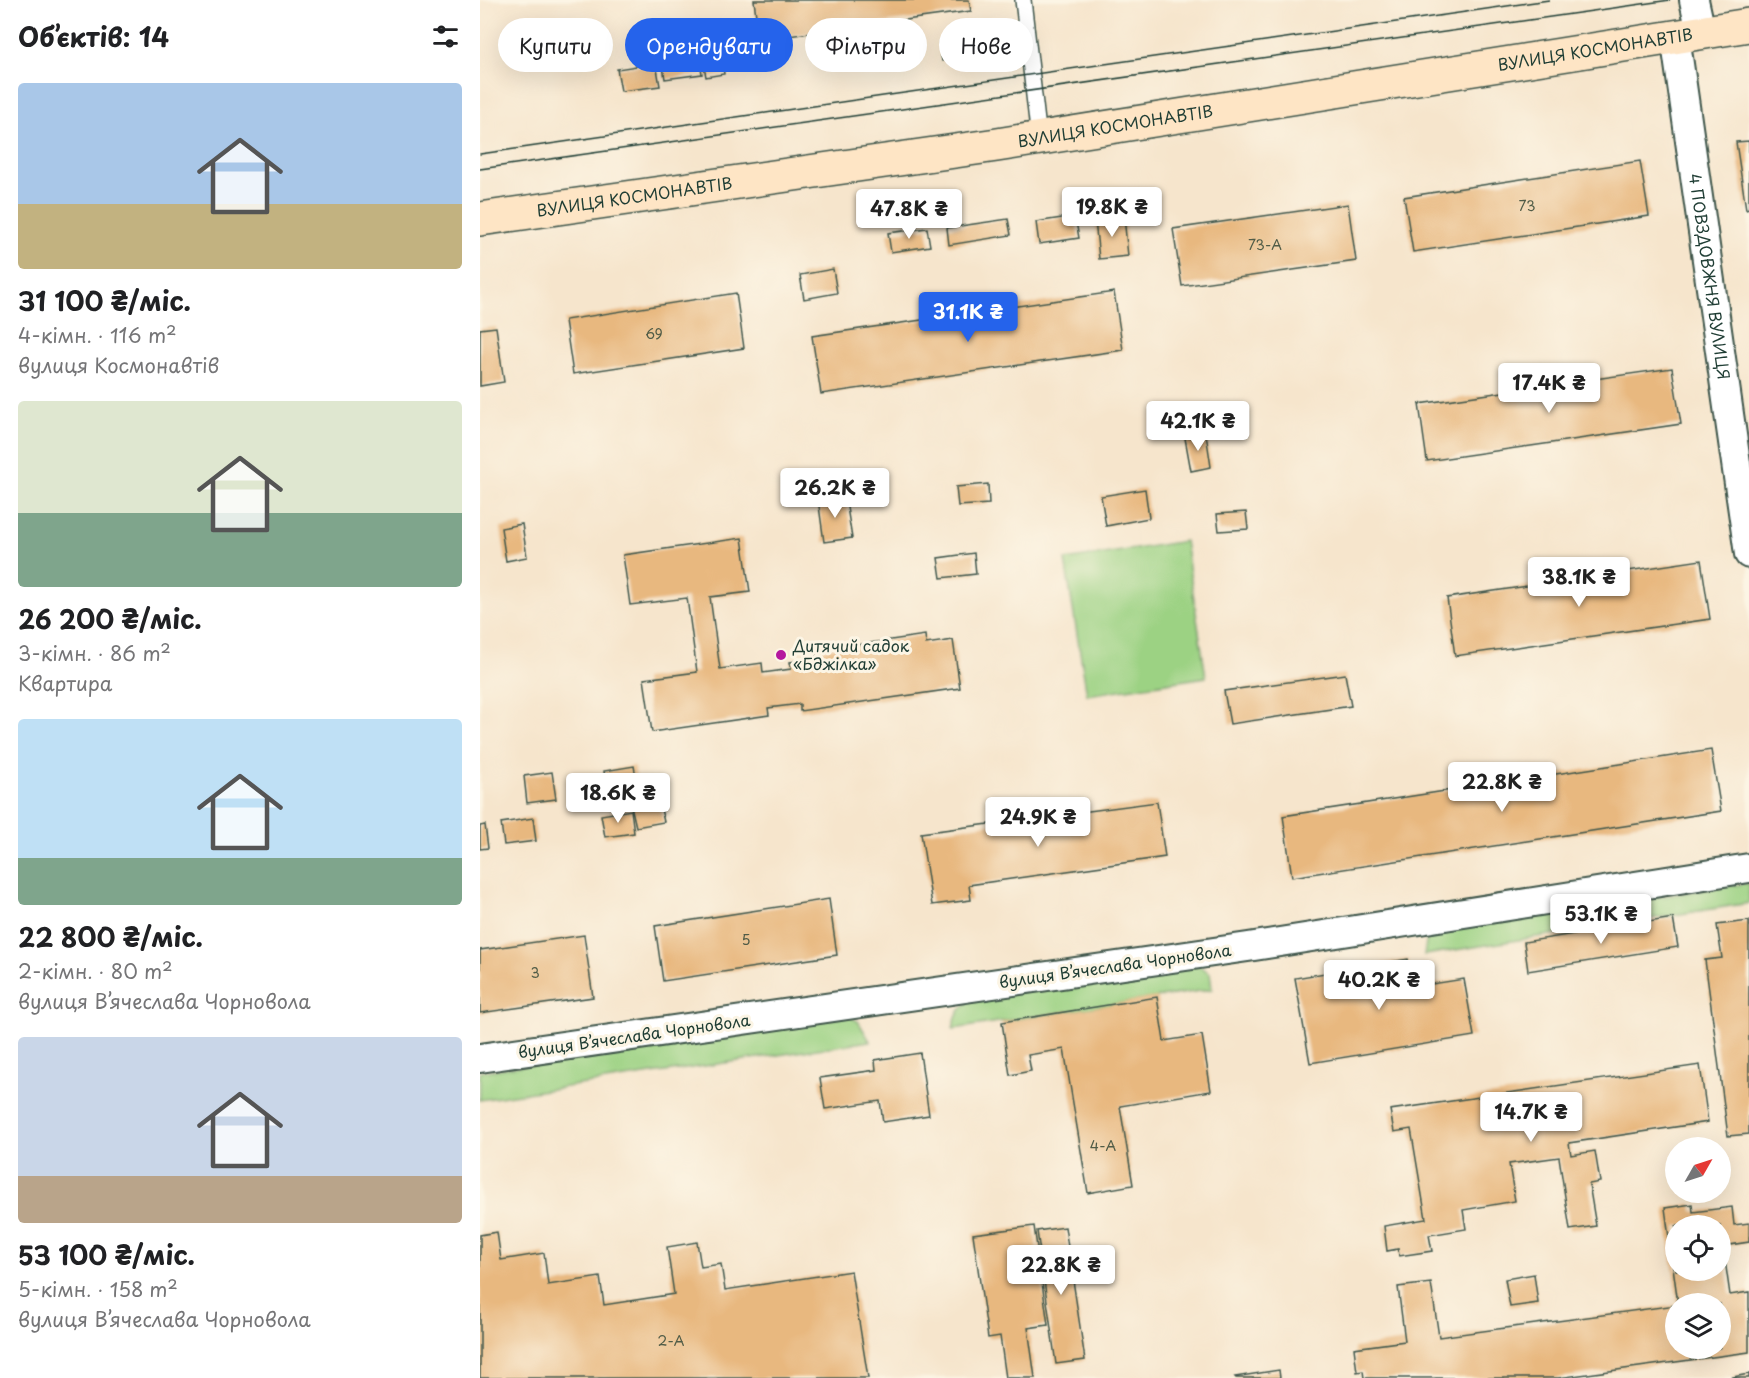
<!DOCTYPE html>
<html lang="uk">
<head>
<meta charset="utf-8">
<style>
	:root { --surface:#fff; --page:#f2f2f2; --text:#202124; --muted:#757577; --accent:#2563eb }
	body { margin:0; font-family:"Playpen Sans",sans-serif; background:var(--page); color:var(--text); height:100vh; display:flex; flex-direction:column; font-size:22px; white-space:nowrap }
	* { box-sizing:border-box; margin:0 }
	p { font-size:20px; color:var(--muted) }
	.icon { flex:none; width:33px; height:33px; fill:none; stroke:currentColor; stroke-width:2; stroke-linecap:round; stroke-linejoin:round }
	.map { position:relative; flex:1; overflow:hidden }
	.sheet { display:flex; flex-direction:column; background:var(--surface); width:480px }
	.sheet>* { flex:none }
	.guide { position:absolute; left:18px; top:18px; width:570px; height:54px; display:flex; gap:12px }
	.needle { width:39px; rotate:51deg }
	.buttons { position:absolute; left:1185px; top:1137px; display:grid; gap:12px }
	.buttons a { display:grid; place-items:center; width:66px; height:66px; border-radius:50%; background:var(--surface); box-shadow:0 6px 24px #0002; font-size:30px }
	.price { position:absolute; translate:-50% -51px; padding:0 14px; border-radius:6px; background:#fff; color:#222; font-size:20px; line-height:39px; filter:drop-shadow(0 2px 3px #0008) }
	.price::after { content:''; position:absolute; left:50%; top:36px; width:18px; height:14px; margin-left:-9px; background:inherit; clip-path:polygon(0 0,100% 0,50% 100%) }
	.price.selected { background:var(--accent); color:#fff }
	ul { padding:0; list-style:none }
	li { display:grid; align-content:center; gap:12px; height:318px; padding:0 18px }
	li span { display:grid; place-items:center; height:186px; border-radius:6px; color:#555 }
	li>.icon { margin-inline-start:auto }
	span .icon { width:108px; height:108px; fill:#fffc; stroke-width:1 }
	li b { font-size:26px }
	h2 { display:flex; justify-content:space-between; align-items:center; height:72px; padding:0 18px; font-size:26px }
	.chip { padding:0 21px; border-radius:27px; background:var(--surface); box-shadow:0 6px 24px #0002; font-size:21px; line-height:54px }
	.chip.selected { background:var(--accent); color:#fff }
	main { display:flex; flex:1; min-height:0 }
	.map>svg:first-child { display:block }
	.green { fill:#9cd283; stroke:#5e885c; stroke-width:1.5 }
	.building { fill:#e8b87f; fill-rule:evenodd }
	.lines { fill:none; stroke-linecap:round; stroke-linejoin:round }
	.lane-casing { stroke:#3f564b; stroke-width:18 }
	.street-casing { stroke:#3f564b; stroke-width:32 }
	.secondary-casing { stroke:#3f564b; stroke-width:36 }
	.lane { stroke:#fff; stroke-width:15 }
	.street { stroke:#fff; stroke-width:28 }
	.secondary { stroke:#fee5c5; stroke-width:33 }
	.tram { stroke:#1f3d34; stroke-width:1.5 }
	.poi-dot { fill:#b5179e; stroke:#fcf5e5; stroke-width:2 }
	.labels { text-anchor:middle; stroke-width:6; stroke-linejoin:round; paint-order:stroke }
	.number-label { font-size:14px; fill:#515c47 }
	.street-label { font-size:16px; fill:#1f3d34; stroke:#fcf5e5 }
	.poi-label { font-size:16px; fill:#1f3d34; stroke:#fcf5e5; text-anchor:start }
</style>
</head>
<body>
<main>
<section class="sheet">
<h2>Об’єктів: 14<svg class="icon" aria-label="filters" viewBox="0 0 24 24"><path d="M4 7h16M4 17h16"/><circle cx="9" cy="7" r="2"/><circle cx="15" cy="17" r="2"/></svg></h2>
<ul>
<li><span style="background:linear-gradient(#a9c7e8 65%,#c2b280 0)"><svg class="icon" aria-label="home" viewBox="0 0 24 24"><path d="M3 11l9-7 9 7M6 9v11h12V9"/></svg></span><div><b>31 100 ₴/міс.</b><p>4-кімн. · 116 m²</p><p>вулиця Космонавтів</p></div></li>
<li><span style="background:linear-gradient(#dfe7d0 60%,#7fa58c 0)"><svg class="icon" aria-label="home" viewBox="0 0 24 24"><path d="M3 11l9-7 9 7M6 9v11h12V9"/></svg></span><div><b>26 200 ₴/міс.</b><p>3-кімн. · 86 m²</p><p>Квартира</p></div></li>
<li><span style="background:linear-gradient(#bfe0f5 75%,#7fa58c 0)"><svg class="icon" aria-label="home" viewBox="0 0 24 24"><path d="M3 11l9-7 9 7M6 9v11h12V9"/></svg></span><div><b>22 800 ₴/міс.</b><p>2-кімн. · 80 m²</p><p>вулиця Вʼячеслава Чорновола</p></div></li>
<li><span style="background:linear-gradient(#c9d6e8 75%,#b9a48a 0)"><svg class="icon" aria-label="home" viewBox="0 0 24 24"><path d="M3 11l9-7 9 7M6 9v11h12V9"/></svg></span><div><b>53 100 ₴/міс.</b><p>5-кімн. · 158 m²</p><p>вулиця Вʼячеслава Чорновола</p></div></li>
</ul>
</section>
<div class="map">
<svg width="1269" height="1378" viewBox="0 0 1269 1378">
	<rect width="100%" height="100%" fill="#fcf5e5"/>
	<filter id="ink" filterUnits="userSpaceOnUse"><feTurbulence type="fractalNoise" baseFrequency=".0167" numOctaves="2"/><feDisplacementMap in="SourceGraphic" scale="12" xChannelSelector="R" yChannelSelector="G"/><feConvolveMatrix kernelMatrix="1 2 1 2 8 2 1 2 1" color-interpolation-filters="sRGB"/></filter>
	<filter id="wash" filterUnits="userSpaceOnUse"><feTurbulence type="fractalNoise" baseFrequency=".008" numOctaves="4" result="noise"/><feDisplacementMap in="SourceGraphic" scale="24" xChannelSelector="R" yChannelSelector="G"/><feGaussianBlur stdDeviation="1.35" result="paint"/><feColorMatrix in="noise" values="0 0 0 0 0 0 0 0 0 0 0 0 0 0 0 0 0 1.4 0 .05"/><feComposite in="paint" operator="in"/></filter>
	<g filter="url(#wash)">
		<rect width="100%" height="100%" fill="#f6e5cc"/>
		<!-- green -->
		<g class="green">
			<polygon points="705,541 726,677 607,695 585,560"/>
			<polygon points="1269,883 1269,903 944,955 947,937 954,931"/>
			<path d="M718 965 730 973 732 989 473 1029C476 1012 482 1005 497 996Z"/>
			<polygon points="368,1016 378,1021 390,1041 0,1100 0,1072"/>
		</g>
		<g id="blocks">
			<!-- building -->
			<g class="building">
				<polygon points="274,0 489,0 491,11 279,40"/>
				<polygon points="532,32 535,50 462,61 459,43"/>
				<polygon points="241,53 244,74 226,77 222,56"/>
				<polygon points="219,55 222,74 185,79 182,60"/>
				<polygon points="176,63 180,86 141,91 137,69"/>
				<polygon points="1269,141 1269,208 1266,209 1256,142"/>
				<polygon points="1160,161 1169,216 933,252 924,197"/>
				<polygon points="868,204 876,261 702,286 693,229"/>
				<polygon points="595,216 599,238 559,244 556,222"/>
				<polygon points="644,217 648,256 619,259 615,220"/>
				<polygon points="528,219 531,235 469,245 467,228"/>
				<polygon points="447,228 450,246 411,252 408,233"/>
				<polygon points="353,269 357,293 324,299 320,275"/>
				<polygon points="634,292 643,350 341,394 332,336"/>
				<polygon points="256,293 264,348 93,374 85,320"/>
				<polygon points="16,327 24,382 0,386 0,329"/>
				<polygon points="1192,368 1201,424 947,461 939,404"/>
				<polygon points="726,434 731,467 711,471 705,438"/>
				<polygon points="508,484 509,504 478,506 476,487"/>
				<polygon points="665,489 669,518 626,526 621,496"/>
				<polygon points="365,495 372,538 344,542 338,499"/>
				<polygon points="766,512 768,529 739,531 737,514"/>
				<polygon points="42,524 47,557 26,561 21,528"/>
				<polygon points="262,538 270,592 230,597 240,669 282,663 283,673 311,669 310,662 336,659 335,651 445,635 446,644 473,640 480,688 320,711 320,704 288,708 289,715 172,732 164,679 217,672 207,598 150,605 143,555"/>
				<polygon points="494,553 496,574 461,578 458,558"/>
				<polygon points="1221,560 1230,619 975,656 967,598"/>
				<polygon points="865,674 871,706 750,724 744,691"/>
				<polygon points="1231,750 1241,811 812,877 803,816"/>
				<polygon points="154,766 159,794 128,799 124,771"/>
				<polygon points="72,772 76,799 47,803 44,776"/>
				<polygon points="178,796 184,822 156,827 150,801"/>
				<polygon points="677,802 685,857 489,885 491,900 452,905 441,833"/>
				<polygon points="151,810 154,833 125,837 121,815"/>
				<polygon points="53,818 56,841 24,845 21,823"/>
				<polygon points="5,825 8,848 0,849 0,826"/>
				<polygon points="349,899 357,955 183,981 175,926"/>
				<polygon points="1193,918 1198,947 1048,971 1044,942"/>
				<polygon points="1269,921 1269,1134 1248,1136 1225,960 1242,958 1237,925"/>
				<polygon points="104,935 113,997 0,1013 0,950"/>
				<polygon points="928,959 933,987 984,979 994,1036 830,1063 815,978"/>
				<polygon points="677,997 684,1041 722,1035 731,1091 640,1106 653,1185 608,1193 584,1049 548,1055 551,1071 530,1075 522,1022"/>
				<polygon points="440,1053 449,1115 403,1122 400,1101 345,1109 340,1078 396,1070 395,1060"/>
				<polygon points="1220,1065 1228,1122 1089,1143 1091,1155 1115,1151 1120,1182 1109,1184 1116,1226 1090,1230 1079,1157 1029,1164 1035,1201 983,1210 986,1229 949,1235 952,1251 919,1256 918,1249 907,1251 904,1226 946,1219 931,1129 914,1132 910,1110"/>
				<path d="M1212 1204 1213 1212 1252 1207 1254 1225 1269 1223V1242L1243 1246 1250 1295 1269 1292V1352L1078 1378H884L883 1371 877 1372 874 1348 925 1341 918 1287 951 1283 959 1337 1196 1305V1348H1240V1304H1198L1185 1208ZM1196 1226H1240V1270H1196Z"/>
				<polygon points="554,1226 568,1325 548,1328 555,1378 526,1378 520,1336 508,1338 493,1234"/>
				<polygon points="585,1227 605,1360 576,1364 557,1231"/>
				<polygon points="17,1232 21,1260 64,1253 68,1285 120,1277 124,1305 194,1294 187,1247 217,1242 221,1267 241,1264 245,1290 371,1271 388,1378 0,1378 0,1235"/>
				<polygon points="1054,1274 1058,1303 1030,1307 1025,1279"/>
				<polygon points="799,1370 800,1378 756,1378 755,1377"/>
				<polygon points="1269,1374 1269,1378 1254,1378 1253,1377"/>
			</g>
		</g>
	</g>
	<g filter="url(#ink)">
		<use href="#blocks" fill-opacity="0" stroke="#3f564b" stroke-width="1.5"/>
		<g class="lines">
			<defs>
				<polyline id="lane" points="543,0 559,139"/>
				<g id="street">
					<polyline points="1214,0 1221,32"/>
					<path id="s1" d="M1195 36 1269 554"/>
					<polyline points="0,1058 768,947 1269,868"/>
				</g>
				<g id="secondary">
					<path id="s2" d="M0 219 517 145 1269 25"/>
				</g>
			</defs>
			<!-- lane casing -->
			<use href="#lane" class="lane-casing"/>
			<!-- street casing -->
			<use href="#street" class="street-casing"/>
			<!-- secondary casing -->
			<use href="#secondary" class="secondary-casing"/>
			<!-- lane -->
			<use href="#lane" class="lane"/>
			<!-- street -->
			<use href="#street" class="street"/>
			<!-- secondary -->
			<use href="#secondary" class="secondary"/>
			<!-- tram -->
			<g class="tram">
				<polyline points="0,154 1069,0"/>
				<polyline points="0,169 1190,0"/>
			</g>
		</g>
	</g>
	<!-- markers -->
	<circle class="poi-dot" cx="301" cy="655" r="6"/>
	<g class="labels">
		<!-- number labels -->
		<g class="number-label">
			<text x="1047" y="211">73</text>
			<text x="785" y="250">73-А</text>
			<text x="174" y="339">69</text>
			<text x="266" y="945">5</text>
			<text x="55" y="978">3</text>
			<text x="623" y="1151">4-А</text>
			<text x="191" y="1346">2-А</text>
		</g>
		<!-- street labels -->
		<g class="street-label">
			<text dy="6" stroke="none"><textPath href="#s2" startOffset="1128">ВУЛИЦЯ КОСМОНАВТІВ</textPath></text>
			<text dy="6" stroke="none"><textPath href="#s2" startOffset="642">ВУЛИЦЯ КОСМОНАВТІВ</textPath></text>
			<text dy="6" stroke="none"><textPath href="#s2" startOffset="156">ВУЛИЦЯ КОСМОНАВТІВ</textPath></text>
			<text dy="6" stroke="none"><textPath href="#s1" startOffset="243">4 ПОВЗДОВЖНЯ ВУЛИЦЯ</textPath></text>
			<text transform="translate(635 966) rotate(-8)" y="6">вулиця Вʼячеслава Чорновола</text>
			<text transform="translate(154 1036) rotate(-8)" y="6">вулиця Вʼячеслава Чорновола</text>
		</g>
		<!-- poi labels -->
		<g class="poi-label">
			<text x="313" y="652">Дитячий садок<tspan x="313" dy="18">«Бджілка»</tspan></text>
		</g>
	</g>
</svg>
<div class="buttons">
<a><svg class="needle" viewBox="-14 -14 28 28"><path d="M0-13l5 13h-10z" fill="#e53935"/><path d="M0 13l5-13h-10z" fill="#757577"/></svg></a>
<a><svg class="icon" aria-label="locate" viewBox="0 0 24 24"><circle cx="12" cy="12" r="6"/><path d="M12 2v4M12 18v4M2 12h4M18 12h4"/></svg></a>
<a><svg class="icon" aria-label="layers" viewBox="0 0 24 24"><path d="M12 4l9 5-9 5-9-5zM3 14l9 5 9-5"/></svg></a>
</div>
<b class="price" style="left:632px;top:238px">19.8K ₴</b>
<b class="price" style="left:429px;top:240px">47.8K ₴</b>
<b class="price selected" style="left:488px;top:343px">31.1K ₴</b>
<b class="price" style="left:1069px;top:414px">17.4K ₴</b>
<b class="price" style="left:718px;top:452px">42.1K ₴</b>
<b class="price" style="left:355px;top:519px">26.2K ₴</b>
<b class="price" style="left:1099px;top:608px">38.1K ₴</b>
<b class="price" style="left:1022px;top:813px">22.8K ₴</b>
<b class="price" style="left:138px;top:824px">18.6K ₴</b>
<b class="price" style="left:558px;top:848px">24.9K ₴</b>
<b class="price" style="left:1121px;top:945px">53.1K ₴</b>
<b class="price" style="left:899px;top:1011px">40.2K ₴</b>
<b class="price" style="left:1051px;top:1143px">14.7K ₴</b>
<b class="price" style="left:581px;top:1296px">22.8K ₴</b>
<div class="guide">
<a class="chip">Купити</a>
<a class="chip selected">Орендувати</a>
<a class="chip">Фільтри</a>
<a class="chip">Нове</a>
</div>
</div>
</main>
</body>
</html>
